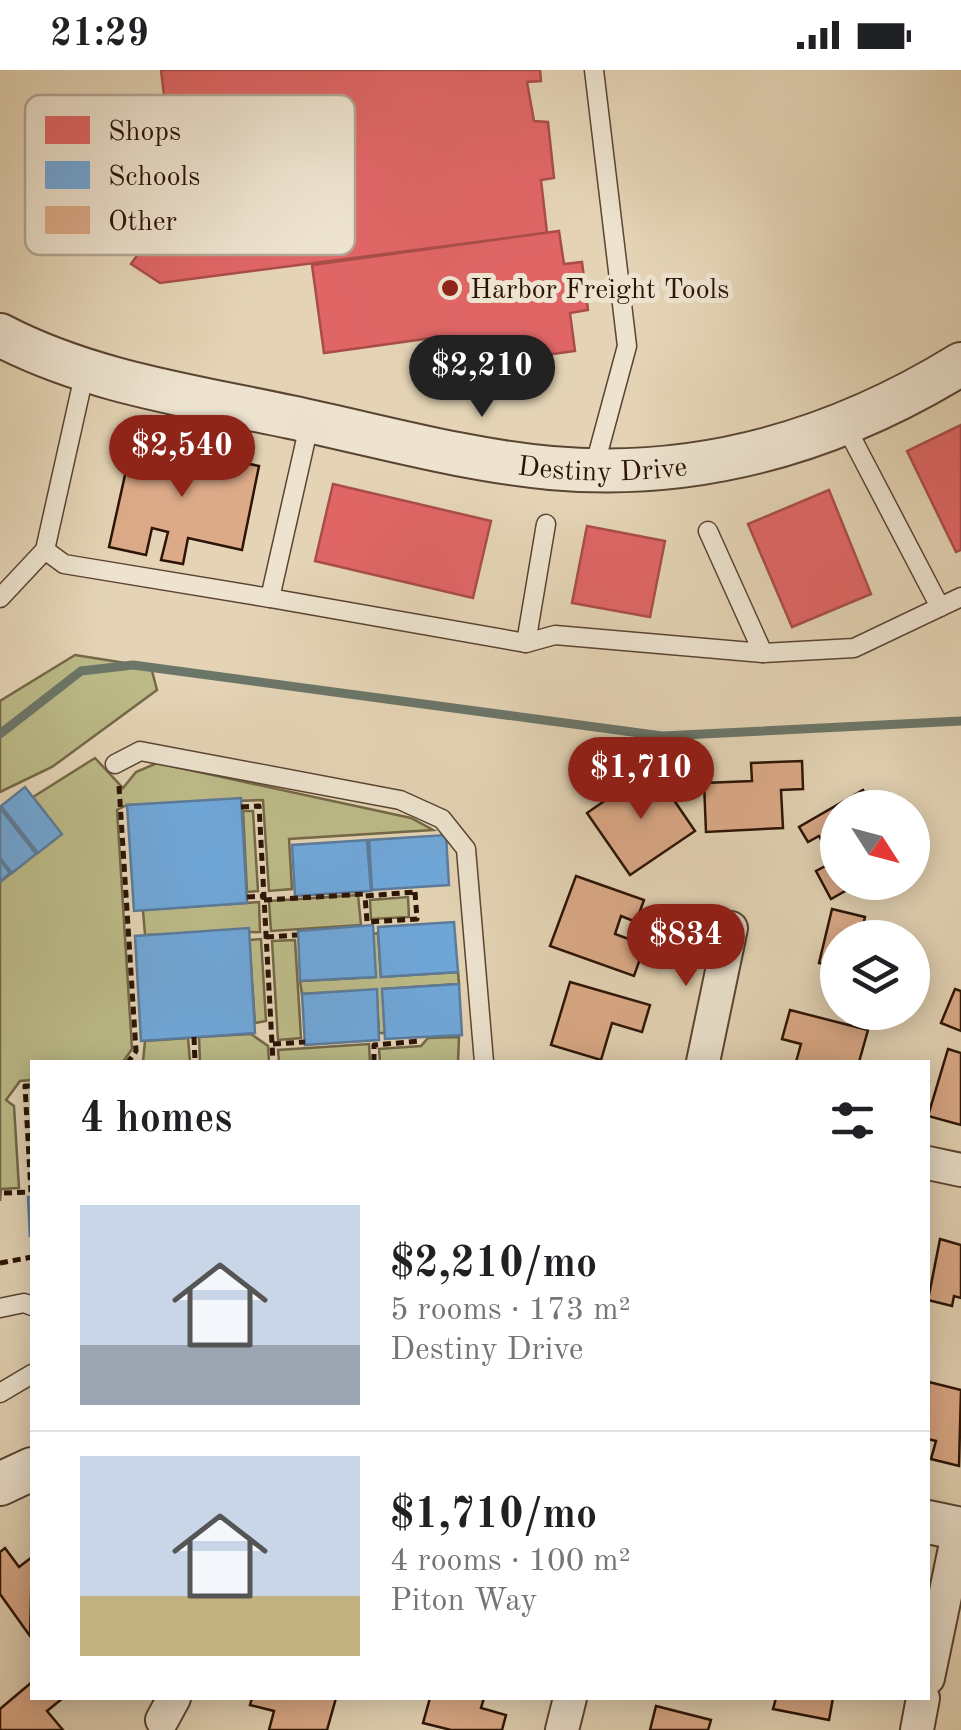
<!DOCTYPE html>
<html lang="en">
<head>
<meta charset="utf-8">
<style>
	:root { --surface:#fff; --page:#f2f2f2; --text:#202124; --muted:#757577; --line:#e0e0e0; --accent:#8f2418 }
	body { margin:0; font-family:"Old Standard TT",serif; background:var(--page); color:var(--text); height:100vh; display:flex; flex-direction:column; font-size:38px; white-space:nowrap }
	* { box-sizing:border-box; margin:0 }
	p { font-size:32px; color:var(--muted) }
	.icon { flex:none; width:55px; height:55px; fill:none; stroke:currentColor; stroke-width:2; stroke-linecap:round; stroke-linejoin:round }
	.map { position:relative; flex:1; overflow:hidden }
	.side { position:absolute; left:30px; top:990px; width:900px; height:640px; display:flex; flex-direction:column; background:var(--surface); border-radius:0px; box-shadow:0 5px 25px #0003 }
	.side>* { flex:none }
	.needle { width:65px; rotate:126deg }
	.tools { position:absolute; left:820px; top:720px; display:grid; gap:20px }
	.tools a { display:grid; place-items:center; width:110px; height:110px; border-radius:50%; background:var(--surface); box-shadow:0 5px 25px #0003; font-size:50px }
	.price { position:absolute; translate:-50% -85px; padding:0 22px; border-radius:35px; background:var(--accent); color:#fff; font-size:32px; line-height:65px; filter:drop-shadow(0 2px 5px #0008) }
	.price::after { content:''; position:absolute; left:50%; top:60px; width:30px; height:22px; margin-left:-15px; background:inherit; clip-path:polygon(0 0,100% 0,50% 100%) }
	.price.on { background:#222; color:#fff }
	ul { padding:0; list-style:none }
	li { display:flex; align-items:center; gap:30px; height:250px; padding:0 50px }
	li+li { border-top:2px solid var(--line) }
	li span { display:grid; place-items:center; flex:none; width:280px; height:200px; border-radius:0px; color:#555 }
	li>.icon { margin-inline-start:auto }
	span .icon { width:120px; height:120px; fill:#fffc; stroke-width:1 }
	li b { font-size:42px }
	h2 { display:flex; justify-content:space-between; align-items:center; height:120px; padding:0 50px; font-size:42px }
	.status { display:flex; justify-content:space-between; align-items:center; height:70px; padding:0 50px; background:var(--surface); direction:ltr }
	.status svg { height:28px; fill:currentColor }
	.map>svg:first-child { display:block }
	.green { fill:#bcbb88; stroke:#746847; stroke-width:2.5 }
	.shops { fill:#e06666; stroke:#aa4d49; stroke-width:2.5 }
	.schools { fill:#6fa8dc; stroke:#5b7c9c; stroke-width:2.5 }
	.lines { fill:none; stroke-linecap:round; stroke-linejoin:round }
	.stream { stroke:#6b7669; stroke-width:9 }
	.building { fill:#dcaa88; stroke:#2c1406; stroke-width:2.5 }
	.service-casing { stroke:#5a4432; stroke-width:21 }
	.minor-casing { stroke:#5a4432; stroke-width:36 }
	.tertiary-casing { stroke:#5a4432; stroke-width:46 }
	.path { stroke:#2c1406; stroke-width:5; stroke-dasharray:8 5; stroke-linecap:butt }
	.service { stroke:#ede3cf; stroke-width:18 }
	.minor { stroke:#ede3cf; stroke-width:32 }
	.tertiary { stroke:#ede3cf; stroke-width:42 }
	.poi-dot { fill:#8f2418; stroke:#ede3cf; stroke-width:4 }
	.labels { text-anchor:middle; stroke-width:10; stroke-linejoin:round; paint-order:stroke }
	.poi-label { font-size:28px; fill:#2c1406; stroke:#ede3cf; text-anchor:start }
	.street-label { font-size:28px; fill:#2c1406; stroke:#ede3cf }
	.key { fill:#ede3cf; stroke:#b3a593; stroke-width:2.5 }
	.key-label { font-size:28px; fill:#2c1406 }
</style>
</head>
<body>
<div class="status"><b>21:29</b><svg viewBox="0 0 49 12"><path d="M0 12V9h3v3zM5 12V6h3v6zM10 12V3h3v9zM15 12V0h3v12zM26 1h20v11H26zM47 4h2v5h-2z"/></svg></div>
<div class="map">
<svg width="961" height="1660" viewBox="0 0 961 1660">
	<rect width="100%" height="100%" fill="#e4d4b5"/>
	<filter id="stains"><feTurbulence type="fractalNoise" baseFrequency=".002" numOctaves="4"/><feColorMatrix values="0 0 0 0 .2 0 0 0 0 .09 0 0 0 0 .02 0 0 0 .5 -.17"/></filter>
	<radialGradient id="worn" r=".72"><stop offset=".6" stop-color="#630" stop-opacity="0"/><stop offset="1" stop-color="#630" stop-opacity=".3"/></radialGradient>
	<!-- green -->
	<g class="green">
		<polygon points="75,585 151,597 157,620 52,697 0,722 0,631"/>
		<polygon points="95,688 123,718 136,702 157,693 411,748 433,760 289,769 292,819 269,821 263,730 127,735 117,740 132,979 123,992 32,992 32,1010 20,1011 6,1030 14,1036 19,1118 1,1119 0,1131 0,812 61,764 33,727"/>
		<polygon points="243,741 253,741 258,821 247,822"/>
		<polygon points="358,825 361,855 271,861 269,831"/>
		<polygon points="408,827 409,847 371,849 370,830"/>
		<polygon points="259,832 260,862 145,865 143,840"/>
		<polygon points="378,863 381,907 458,902 459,914 383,919 385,963 379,963 376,920 302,924 300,911 375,907 373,864"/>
		<polygon points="261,869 266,951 255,953 249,870"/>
		<polygon points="295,870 301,968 278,970 272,871"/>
		<polygon points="251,964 268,976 269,992 200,992 199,967"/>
		<polygon points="459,967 458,992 380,992 379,979 421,976 428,968"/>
		<polygon points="188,968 190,992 143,992 145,971"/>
		<polygon points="369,974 370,992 279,992 278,980"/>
	</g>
	<!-- shops -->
	<g class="shops">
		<polygon points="161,0 540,0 541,11 527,12 534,51 548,52 554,108 541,110 547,163 160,213 131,194 156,159 179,153"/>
		<polygon points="559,161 564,194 582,192 588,240 570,243 575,281 443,299 439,267 324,283 312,195"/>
		<polygon points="961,355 961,480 956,482 907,381"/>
		<polygon points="333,414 491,451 473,528 315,491"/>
		<polygon points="829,420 871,524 792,557 748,454"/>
		<polygon points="587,456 665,471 650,547 572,533"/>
	</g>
	<!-- schools -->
	<g class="schools">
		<polygon points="25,717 62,764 38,783 1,736"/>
		<polygon points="241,728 247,833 134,841 127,735"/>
		<polygon points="0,738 36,784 12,803 0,788"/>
		<polygon points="446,765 449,815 372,820 369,770"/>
		<polygon points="367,770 371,821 295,826 292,775"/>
		<polygon points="0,790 10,803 0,812"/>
		<polygon points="454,852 458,902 381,907 378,857"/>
		<polygon points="373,855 376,907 300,911 298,861"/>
		<polygon points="249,858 255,963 141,971 135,866"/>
		<polygon points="459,914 462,965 385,969 382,919"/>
		<polygon points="377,919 379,970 305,975 302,924"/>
		<polygon points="28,1127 32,1127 30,1167"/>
	</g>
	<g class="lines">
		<!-- stream -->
		<polyline class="stream" points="0,664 81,601 133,595 662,666 961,651"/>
	</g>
	<!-- building -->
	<g class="building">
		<polygon points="133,369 259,396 242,480 188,468 183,494 161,490 168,462 152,458 146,485 109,477"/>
		<polygon points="802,691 803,719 781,720 783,758 706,762 704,713 752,711 751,693"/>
		<polygon points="652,698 695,761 630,805 587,743"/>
		<polygon points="863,720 873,738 838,738 838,812 861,812 831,829 816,801 833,792 819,766 808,772 799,757"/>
		<polygon points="576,806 644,830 636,852 621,846 615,864 645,875 634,906 550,876"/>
		<polygon points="832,839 865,847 860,868 838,868 838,897 819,893"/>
		<polygon points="570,912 650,935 642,962 612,953 601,990 551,975"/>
		<polygon points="955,919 961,921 961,961 941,953"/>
		<polygon points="790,940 868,960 859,992 796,992 801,974 782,969"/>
		<polygon points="948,979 961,983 961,1055 928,1046"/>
		<polygon points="940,1169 961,1175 961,1228 954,1226 952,1236 928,1230"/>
		<polygon points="929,1312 961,1320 959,1396 931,1389 936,1371 928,1369"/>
		<polygon points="5,1478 19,1497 32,1487 30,1566 0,1524 0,1482"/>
		<polygon points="32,1612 32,1628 63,1628 47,1641 63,1660 0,1660 0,1639"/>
		<polygon points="252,1628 336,1628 327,1660 269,1660 274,1641 250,1635"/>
		<polygon points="430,1628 484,1628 481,1638 506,1645 502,1660 451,1660 423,1653"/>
		<polygon points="776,1628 833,1628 829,1650 773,1639"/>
		<polygon points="656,1636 711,1650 708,1660 650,1660"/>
	</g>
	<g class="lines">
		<defs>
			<g id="service">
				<polyline points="594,0 627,276 594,398"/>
				<polyline points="845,355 940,537"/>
				<polyline points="45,480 85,301"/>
				<polyline points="0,528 45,480 64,494 270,528 310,351"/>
				<polyline points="270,528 526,573 546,454"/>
				<polyline points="526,573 555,565 763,583 708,461"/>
				<polyline points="763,583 854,578 961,527"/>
				<polyline points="115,694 140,681 400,730 442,749 466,779 484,992"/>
				<polyline points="0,1238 24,1233 32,1236"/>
				<polyline points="0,1323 32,1304"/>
			</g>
			<g id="minor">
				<polyline points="703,992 731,858"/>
				<polyline points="928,1093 961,1100"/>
				<polyline points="928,1608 959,1459"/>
				<polyline points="162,1650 174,1628"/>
				<polyline points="562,1660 570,1628"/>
				<polyline points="917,1660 923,1628"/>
			</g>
			<g id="tertiary">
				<path id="s1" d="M0 265C90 312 192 326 290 347 376 365 463 390 551 398 698 411 836 371 961 294"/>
				<polyline points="0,1414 32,1399"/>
				<polyline points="928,1452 961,1459"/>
			</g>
		</defs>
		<!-- service casing -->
		<use href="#service" class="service-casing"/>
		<!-- minor casing -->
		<use href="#minor" class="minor-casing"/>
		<!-- tertiary casing -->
		<use href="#tertiary" class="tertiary-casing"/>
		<!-- path -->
		<g class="path">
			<polyline points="119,716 136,981 128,992"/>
			<polyline points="241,737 259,736 273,992"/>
			<polygon points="415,822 417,849 367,852 365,826"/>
			<polyline points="247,827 264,826"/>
			<polyline points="264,830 365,824"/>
			<polyline points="266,867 297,865"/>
			<polyline points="194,967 195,992"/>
			<polyline points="273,974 305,972"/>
			<polyline points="374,992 374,975 421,971"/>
			<polyline points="4,1123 31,1122 25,1016 32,1016"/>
			<polyline points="0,1193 32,1187"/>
		</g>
		<!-- service -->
		<use href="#service" class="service"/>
		<!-- minor -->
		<use href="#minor" class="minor"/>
		<!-- tertiary -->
		<use href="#tertiary" class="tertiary"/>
	</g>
	<!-- markers -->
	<circle class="poi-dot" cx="450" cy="218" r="10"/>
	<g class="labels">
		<!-- poi labels -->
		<g class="poi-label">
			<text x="470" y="228">Harbor Freight Tools</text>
		</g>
		<!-- street labels -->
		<g class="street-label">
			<text dy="10" stroke="none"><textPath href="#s1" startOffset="620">Destiny Drive</textPath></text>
		</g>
	</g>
	<!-- legend -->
	<rect x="25" y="25" width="330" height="160" rx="15" class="key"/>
	<rect x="45" y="46" width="45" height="28" fill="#e06666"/>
	<rect x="45" y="91" width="45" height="28" fill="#6fa8dc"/>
	<rect x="45" y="136" width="45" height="28" fill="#dcaa88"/>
	<g class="key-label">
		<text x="108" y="70">Shops</text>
		<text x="108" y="115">Schools</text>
		<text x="108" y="160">Other</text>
	</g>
	<rect width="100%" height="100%" filter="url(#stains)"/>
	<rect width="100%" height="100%" fill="url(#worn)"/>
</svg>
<div class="tools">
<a><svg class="needle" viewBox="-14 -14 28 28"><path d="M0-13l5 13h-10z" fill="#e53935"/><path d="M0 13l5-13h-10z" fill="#757577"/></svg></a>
<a><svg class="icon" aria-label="layers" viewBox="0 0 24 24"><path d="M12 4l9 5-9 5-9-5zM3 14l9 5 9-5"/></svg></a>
</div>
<b class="price on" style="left:482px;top:350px">$2,210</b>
<b class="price" style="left:182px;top:430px">$2,540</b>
<b class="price" style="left:641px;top:752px">$1,710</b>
<b class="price" style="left:686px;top:919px">$834</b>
<section class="side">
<h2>4 homes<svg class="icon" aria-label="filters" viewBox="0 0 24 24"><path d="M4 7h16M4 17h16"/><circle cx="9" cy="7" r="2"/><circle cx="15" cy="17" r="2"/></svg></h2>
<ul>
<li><span style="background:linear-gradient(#c9d6e8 70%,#9aa5b1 0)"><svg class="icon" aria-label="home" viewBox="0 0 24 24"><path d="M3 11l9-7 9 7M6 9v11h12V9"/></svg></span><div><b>$2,210/mo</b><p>5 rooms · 173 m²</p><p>Destiny Drive</p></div></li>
<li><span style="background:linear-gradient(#c9d6e8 70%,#c2b280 0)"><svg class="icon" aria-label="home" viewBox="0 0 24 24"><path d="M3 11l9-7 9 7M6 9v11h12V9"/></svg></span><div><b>$1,710/mo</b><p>4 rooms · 100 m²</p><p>Piton Way</p></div></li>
</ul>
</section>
</div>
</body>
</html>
